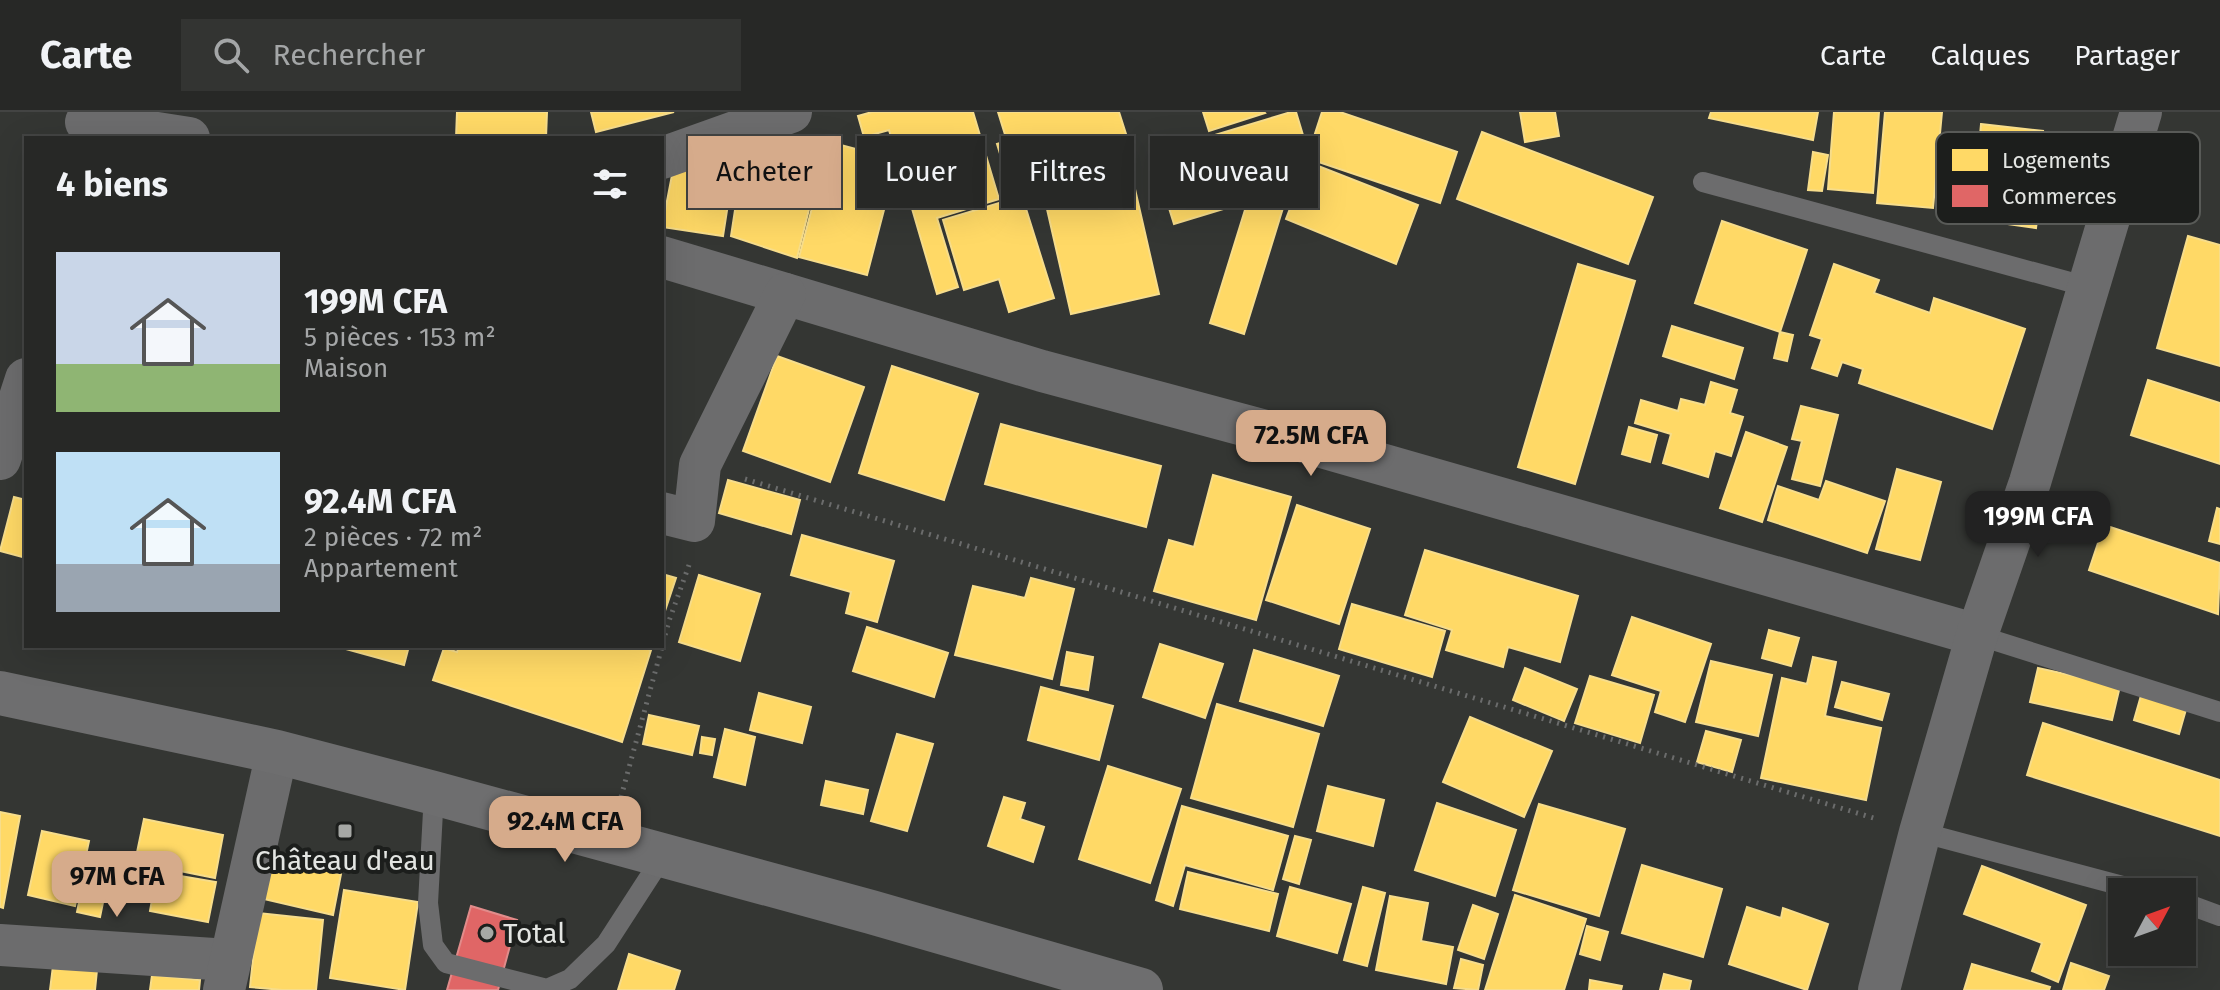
<!DOCTYPE html>
<html lang="fr">
<head>
<meta charset="utf-8">
<style>
	:root { --surface:#272826; --page:#333432; --text:#f1f3f6; --muted:#a4a6a7; --line:#434443; --accent:#d6ab8b }
	body { margin:0; font-family:"Fira Sans",sans-serif; background:var(--page); color:var(--text); height:100vh; display:flex; flex-direction:column; font-size:30px; white-space:nowrap }
	* { box-sizing:border-box; margin:0 }
	p { font-size:26px; color:var(--muted) }
	.icon { flex:none; width:44px; height:44px; fill:none; stroke:currentColor; stroke-width:2; stroke-linecap:round; stroke-linejoin:round }
	.map { position:relative; flex:1; overflow:hidden }
	.drawer { position:absolute; left:24px; top:24px; width:640px; height:512px; display:flex; flex-direction:column; background:var(--surface); border-radius:0px; box-shadow:0 8px 32px #0002,0 0 0 2px var(--line) }
	.drawer>* { flex:none }
	.banner { position:absolute; left:688px; top:24px; width:760px; height:72px; display:flex; gap:16px }
	.needle { width:52px; rotate:49deg }
	.fabs { position:absolute; left:2108px; top:766px; display:grid; gap:16px }
	.fabs a { display:grid; place-items:center; width:88px; height:88px; border-radius:0px; background:var(--surface); box-shadow:0 8px 32px #0002,0 0 0 2px var(--line); font-size:40px }
	.price { position:absolute; translate:-50% -68px; padding:0 18px; border-radius:16px; background:var(--accent); color:#111; font-size:26px; line-height:52px; filter:drop-shadow(0 2px 4px #0008) }
	.price::after { content:''; position:absolute; left:50%; top:48px; width:24px; height:18px; margin-left:-12px; background:inherit; clip-path:polygon(0 0,100% 0,50% 100%) }
	.price.selected { background:#222; color:#fff }
	ul { padding:0; list-style:none }
	li { display:flex; align-items:center; gap:24px; height:200px; padding:0 32px }
	li span { display:grid; place-items:center; flex:none; width:224px; height:160px; border-radius:0px; color:#555 }
	li>.icon { margin-inline-start:auto }
	span .icon { width:96px; height:96px; fill:#fffc; stroke-width:1 }
	li b { font-size:34px }
	h2 { display:flex; justify-content:space-between; align-items:center; height:96px; padding:0 32px; font-size:34px }
	.tag { padding:0 28px; border-radius:0px; background:var(--surface); box-shadow:0 8px 32px #0002,0 0 0 2px var(--line); font-size:28px; line-height:72px }
	.tag.selected { background:var(--accent); color:#111 }
	header { display:flex; align-items:center; gap:48px; box-sizing:border-box; height:112px; padding:0 40px; background:var(--surface); border-bottom:2px solid var(--line) }
	header strong { font-size:38px }
	nav { display:flex; gap:44px; margin-inline-start:auto; font-size:28px }
	.search { width:560px; height:72px; background:var(--page); display:flex; align-items:center; gap:20px; box-sizing:border-box; padding:0 28px; border-radius:0px; color:var(--muted); font-size:30px }
	.map>svg:first-child { display:block }
	.homes { fill:#ffd966; stroke:#f7dd8b; stroke-width:2 }
	.shops { fill:#e06666; stroke:#e18c8b; stroke-width:2 }
	.lines { fill:none; stroke-linecap:round; stroke-linejoin:round }
	.path { stroke:#6b6c6c; stroke-width:5; stroke-dasharray:2 6; stroke-linecap:butt }
	.lane { stroke:#6c6c6d; stroke-width:20 }
	.street { stroke:#6c6c6d; stroke-width:42 }
	.secondary { stroke:#6e6e6f; stroke-width:44 }
	.poi-dot { fill:#a6a8a5; stroke:#1c1e1c; stroke-width:3 }
	.labels { text-anchor:middle; stroke-width:8; stroke-linejoin:round; paint-order:stroke }
	.poi-label { font-size:28px; fill:#e3e5e2; stroke:#1c1e1c }
	.key { fill:#1c1e1c; stroke:#585a57; stroke-width:2 }
	.key-label { font-size:22px; fill:#e3e5e2 }
</style>
</head>
<body>
<header>
<strong>Carte</strong>
<div class="search"><svg class="icon" aria-label="search" viewBox="0 0 24 24"><circle cx="10" cy="10" r="6"/><path d="M15 15l6 6"/></svg>Rechercher</div>
<nav><a>Carte</a><a>Calques</a><a>Partager</a></nav>
</header>
<div class="map">
<svg width="2220" height="878" viewBox="0 0 2220 878">
	<rect width="100%" height="100%" fill="#343633"/>
	<!-- homes -->
	<g class="homes">
		<polygon points="457,0 547,0 546,26 456,26"/>
		<polygon points="591,0 674,0 596,20"/>
		<polygon points="872,0 973,0 999,87 937,106 958,175 937,182 889,18 864,25 858,4"/>
		<polygon points="998,0 1119,0 1134,47 1013,84 997,32 1007,29"/>
		<polygon points="1203,0 1264,0 1265,1 1209,19"/>
		<polygon points="1291,0 1296,0 1306,33 1280,41 1283,51 1225,69 1233,94 1174,112 1152,42"/>
		<polygon points="1322,0 1340,0 1457,40 1440,91 1307,46"/>
		<polygon points="1520,0 1555,0 1559,24 1525,30"/>
		<polygon points="1711,0 1818,0 1813,28 1709,6"/>
		<polygon points="1834,0 1879,0 1873,81 1828,77"/>
		<polygon points="1885,0 1942,0 1933,96 1877,91"/>
		<polygon points="1981,12 2043,19 2040,42 1979,35"/>
		<polygon points="1482,20 1653,85 1628,152 1457,87"/>
		<polygon points="807,24 897,48 867,163 799,145 818,73 796,68"/>
		<polygon points="785,26 790,70 815,73 797,146 731,124 745,33"/>
		<polygon points="737,34 723,124 662,115 673,58"/>
		<polygon points="1813,40 1828,43 1822,79 1808,78"/>
		<polygon points="1951,40 2044,52 2036,116 1943,103"/>
		<polygon points="1308,50 1418,93 1396,152 1286,107"/>
		<polygon points="1132,64 1159,182 1071,202 1044,84"/>
		<polygon points="1022,84 1054,186 1009,200 999,167 964,178 943,108"/>
		<polygon points="1249,85 1283,96 1244,222 1210,211"/>
		<polygon points="1722,109 1807,138 1780,220 1695,191"/>
		<polygon points="2188,124 2220,133 2220,254 2157,236"/>
		<polygon points="1578,152 1635,169 1575,372 1518,355"/>
		<polygon points="1834,152 1879,168 1874,181 1930,201 1934,186 2025,217 1992,317 1859,271 1863,257 1842,250 1837,264 1812,256 1822,227 1810,223"/>
		<polygon points="1672,214 1743,236 1734,267 1663,244"/>
		<polygon points="1780,220 1793,223 1787,249 1774,246"/>
		<polygon points="777,244 864,275 830,370 743,339"/>
		<polygon points="892,254 978,282 944,388 859,361"/>
		<polygon points="2148,268 2220,291 2220,352 2131,323"/>
		<polygon points="1711,270 1737,278 1730,301 1743,305 1731,344 1715,339 1708,365 1663,351 1671,322 1635,311 1641,288 1678,299 1681,287 1705,293"/>
		<polygon points="1801,294 1838,303 1820,374 1792,367 1802,329 1792,327"/>
		<polygon points="1001,312 1161,354 1146,415 985,372"/>
		<polygon points="1629,315 1657,323 1650,350 1622,342"/>
		<polygon points="1746,320 1787,335 1762,410 1720,396"/>
		<polygon points="1897,357 1941,370 1920,448 1876,437"/>
		<polygon points="1213,363 1291,385 1256,508 1154,479 1169,428 1194,435"/>
		<polygon points="728,368 800,388 791,422 719,401"/>
		<polygon points="1826,369 1885,389 1867,441 1768,408 1778,374 1819,388"/>
		<polygon points="14,385 26,388 26,446 0,439"/>
		<polygon points="1297,393 1370,417 1339,512 1266,488"/>
		<polygon points="2217,396 2220,397 2220,432 2209,429"/>
		<polygon points="2104,413 2220,451 2218,502 2089,458"/>
		<polygon points="802,423 894,449 877,510 846,501 851,480 791,463"/>
		<polygon points="1425,438 1578,484 1560,550 1508,535 1503,555 1446,538 1452,518 1405,503"/>
		<polygon points="662,462 676,466 662,508"/>
		<polygon points="699,463 760,482 740,549 679,530"/>
		<polygon points="1031,466 1074,477 1052,567 955,543 973,474 1025,486"/>
		<polygon points="1352,492 1445,519 1432,565 1339,537"/>
		<polygon points="1632,505 1711,532 1685,610 1655,600 1661,579 1612,563"/>
		<polygon points="867,515 948,541 934,585 853,559"/>
		<polygon points="1769,518 1799,526 1791,554 1762,546"/>
		<polygon points="1160,532 1223,552 1205,606 1143,585"/>
		<polygon points="347,534 409,534 404,553 346,537"/>
		<polygon points="459,534 640,534 651,538 622,630 433,568 444,536 457,540"/>
		<polygon points="1254,538 1339,564 1323,614 1240,589"/>
		<polygon points="1067,540 1093,545 1088,578 1061,573"/>
		<polygon points="1813,545 1836,550 1825,604 1881,616 1866,688 1761,666 1782,566 1807,572"/>
		<polygon points="1711,549 1772,563 1758,624 1696,610"/>
		<polygon points="1525,556 1577,577 1564,609 1513,588"/>
		<polygon points="2038,556 2120,574 2112,608 2030,590"/>
		<polygon points="1590,564 1654,583 1640,631 1575,611"/>
		<polygon points="1842,570 1889,582 1882,608 1835,595"/>
		<polygon points="1041,575 1113,594 1099,648 1028,628"/>
		<polygon points="2142,580 2187,594 2179,622 2134,608"/>
		<polygon points="759,581 811,595 802,631 750,618"/>
		<polygon points="1217,592 1319,622 1293,715 1191,686"/>
		<polygon points="649,603 699,614 692,643 643,632"/>
		<polygon points="1470,605 1552,639 1524,705 1443,670"/>
		<polygon points="2043,611 2220,668 2220,724 2027,663"/>
		<polygon points="725,617 755,625 745,673 714,665"/>
		<polygon points="1706,619 1741,628 1732,660 1697,650"/>
		<polygon points="897,622 933,632 907,719 871,709"/>
		<polygon points="702,625 715,627 712,643 700,641"/>
		<polygon points="1108,654 1181,677 1150,771 1079,747"/>
		<polygon points="826,669 868,678 863,702 821,693"/>
		<polygon points="1328,674 1384,688 1373,734 1317,719"/>
		<polygon points="1004,685 1025,691 1020,707 1044,715 1033,750 988,734"/>
		<polygon points="1437,691 1516,718 1495,784 1415,758"/>
		<polygon points="1539,692 1625,717 1599,804 1513,778"/>
		<polygon points="1182,694 1288,724 1273,778 1185,753 1173,794 1156,788"/>
		<polygon points="0,700 20,704 3,796 0,795"/>
		<polygon points="144,707 223,723 215,766 135,750"/>
		<polygon points="42,719 89,729 75,794 28,783"/>
		<polygon points="1295,724 1311,728 1299,772 1283,767"/>
		<polygon points="89,742 112,747 100,805 77,800"/>
		<polygon points="273,746 341,762 333,803 264,787"/>
		<polygon points="1642,753 1722,777 1703,845 1622,821"/>
		<polygon points="1982,754 2086,793 2058,870 2032,859 2042,831 1964,802"/>
		<polygon points="157,760 216,770 208,810 150,799"/>
		<polygon points="1188,760 1278,782 1269,819 1180,797"/>
		<polygon points="1290,775 1351,792 1337,841 1277,824"/>
		<polygon points="1363,775 1385,781 1367,854 1344,848"/>
		<polygon points="344,778 418,790 405,878 330,866"/>
		<polygon points="1515,783 1586,807 1564,878 1485,878"/>
		<polygon points="1390,784 1428,791 1421,829 1453,835 1446,872 1376,858"/>
		<polygon points="1473,793 1498,802 1484,847 1458,838"/>
		<polygon points="1747,795 1781,806 1783,796 1828,812 1807,878 1729,852"/>
		<polygon points="258,801 323,808 316,878 282,878 250,875"/>
		<polygon points="1587,814 1608,820 1600,848 1580,842"/>
		<polygon points="629,842 680,859 674,878 618,878"/>
		<polygon points="1461,847 1483,853 1478,878 1454,876"/>
		<polygon points="2071,851 2109,864 2104,878 2063,878"/>
		<polygon points="1972,852 2050,875 2049,878 1964,878"/>
		<polygon points="53,854 97,858 95,878 50,878"/>
		<polygon points="1664,862 1691,869 1689,878 1660,878"/>
		<polygon points="152,863 200,868 199,878 150,878"/>
		<polygon points="1590,868 1622,874 1621,878 1589,878"/>
	</g>
	<!-- shops -->
	<polygon class="shops" points="471,794 517,808 498,878 447,878"/>
	<g class="lines">
		<!-- path -->
		<g class="path">
			<polyline points="745,367 1877,707"/>
			<polyline points="621,685 669,509 689,453"/>
		</g>
		<!-- lane -->
		<g class="lane">
			<polyline points="1703,70 2088,175"/>
			<polyline points="1977,523 2220,600"/>
			<polyline points="434,681 428,791 433,833 446,851 547,877 570,867 606,832 663,744"/>
			<polyline points="1920,720 2145,780"/>
			<polyline points="2182,790 2220,804"/>
		</g>
		<!-- street -->
		<g class="street">
			<polyline points="86,10 189,26"/>
			<polyline points="662,46 791,0"/>
			<polyline points="662,145 1042,259 1273,321 1977,523"/>
			<polyline points="0,347 26,267"/>
			<polyline points="662,401 694,409 700,353 785,182"/>
			<polyline points="0,833 229,848"/>
			<polyline points="224,878 277,640"/>
			<polyline points="1879,878 1920,720 1977,523 2030,370 2141,0"/>
		</g>
		<!-- secondary -->
		<polyline class="secondary" points="0,581 277,640 434,681 871,800 1141,878"/>
	</g>
	<!-- markers -->
	<g class="poi-dot">
		<rect x="337" y="711" width="16" height="16" rx="4"/>
		<circle cx="487" cy="821" r="8"/>
	</g>
	<g class="labels">
		<!-- poi labels -->
		<g class="poi-label">
			<text x="345" y="758">Château d'eau</text>
			<text x="503" y="831" text-anchor="start">Total</text>
		</g>
	</g>
	<!-- legend -->
	<rect x="1936" y="20" width="264" height="92" rx="12" class="key"/>
	<rect x="1952" y="37" width="36" height="22" fill="#ffd966"/>
	<rect x="1952" y="73" width="36" height="22" fill="#e06666"/>
	<g class="key-label">
		<text x="2002" y="56">Logements</text>
		<text x="2002" y="92">Commerces</text>
	</g>
</svg>
<div class="fabs">
<a><svg class="needle" viewBox="-14 -14 28 28"><path d="M0-13l5 13h-10z" fill="#e53935"/><path d="M0 13l5-13h-10z" fill="#a4a6a7"/></svg></a>
</div>
<b class="price" style="left:1311px;top:366px">72.5M CFA</b>
<b class="price selected" style="left:2038px;top:447px">199M CFA</b>
<b class="price" style="left:565px;top:752px">92.4M CFA</b>
<b class="price" style="left:117px;top:807px">97M CFA</b>
<div class="banner">
<a class="tag selected">Acheter</a>
<a class="tag">Louer</a>
<a class="tag">Filtres</a>
<a class="tag">Nouveau</a>
</div>
<section class="drawer">
<h2>4 biens<svg class="icon" aria-label="filters" viewBox="0 0 24 24"><path d="M4 7h16M4 17h16"/><circle cx="9" cy="7" r="2"/><circle cx="15" cy="17" r="2"/></svg></h2>
<ul>
<li><span style="background:linear-gradient(#c9d6e8 70%,#8fb573 0)"><svg class="icon" aria-label="home" viewBox="0 0 24 24"><path d="M3 11l9-7 9 7M6 9v11h12V9"/></svg></span><div><b>199M CFA</b><p>5 pièces · 153 m²</p><p>Maison</p></div></li>
<li><span style="background:linear-gradient(#bfe0f5 70%,#9aa5b1 0)"><svg class="icon" aria-label="home" viewBox="0 0 24 24"><path d="M3 11l9-7 9 7M6 9v11h12V9"/></svg></span><div><b>92.4M CFA</b><p>2 pièces · 72 m²</p><p>Appartement</p></div></li>
</ul>
</section>
</div>
</body>
</html>
